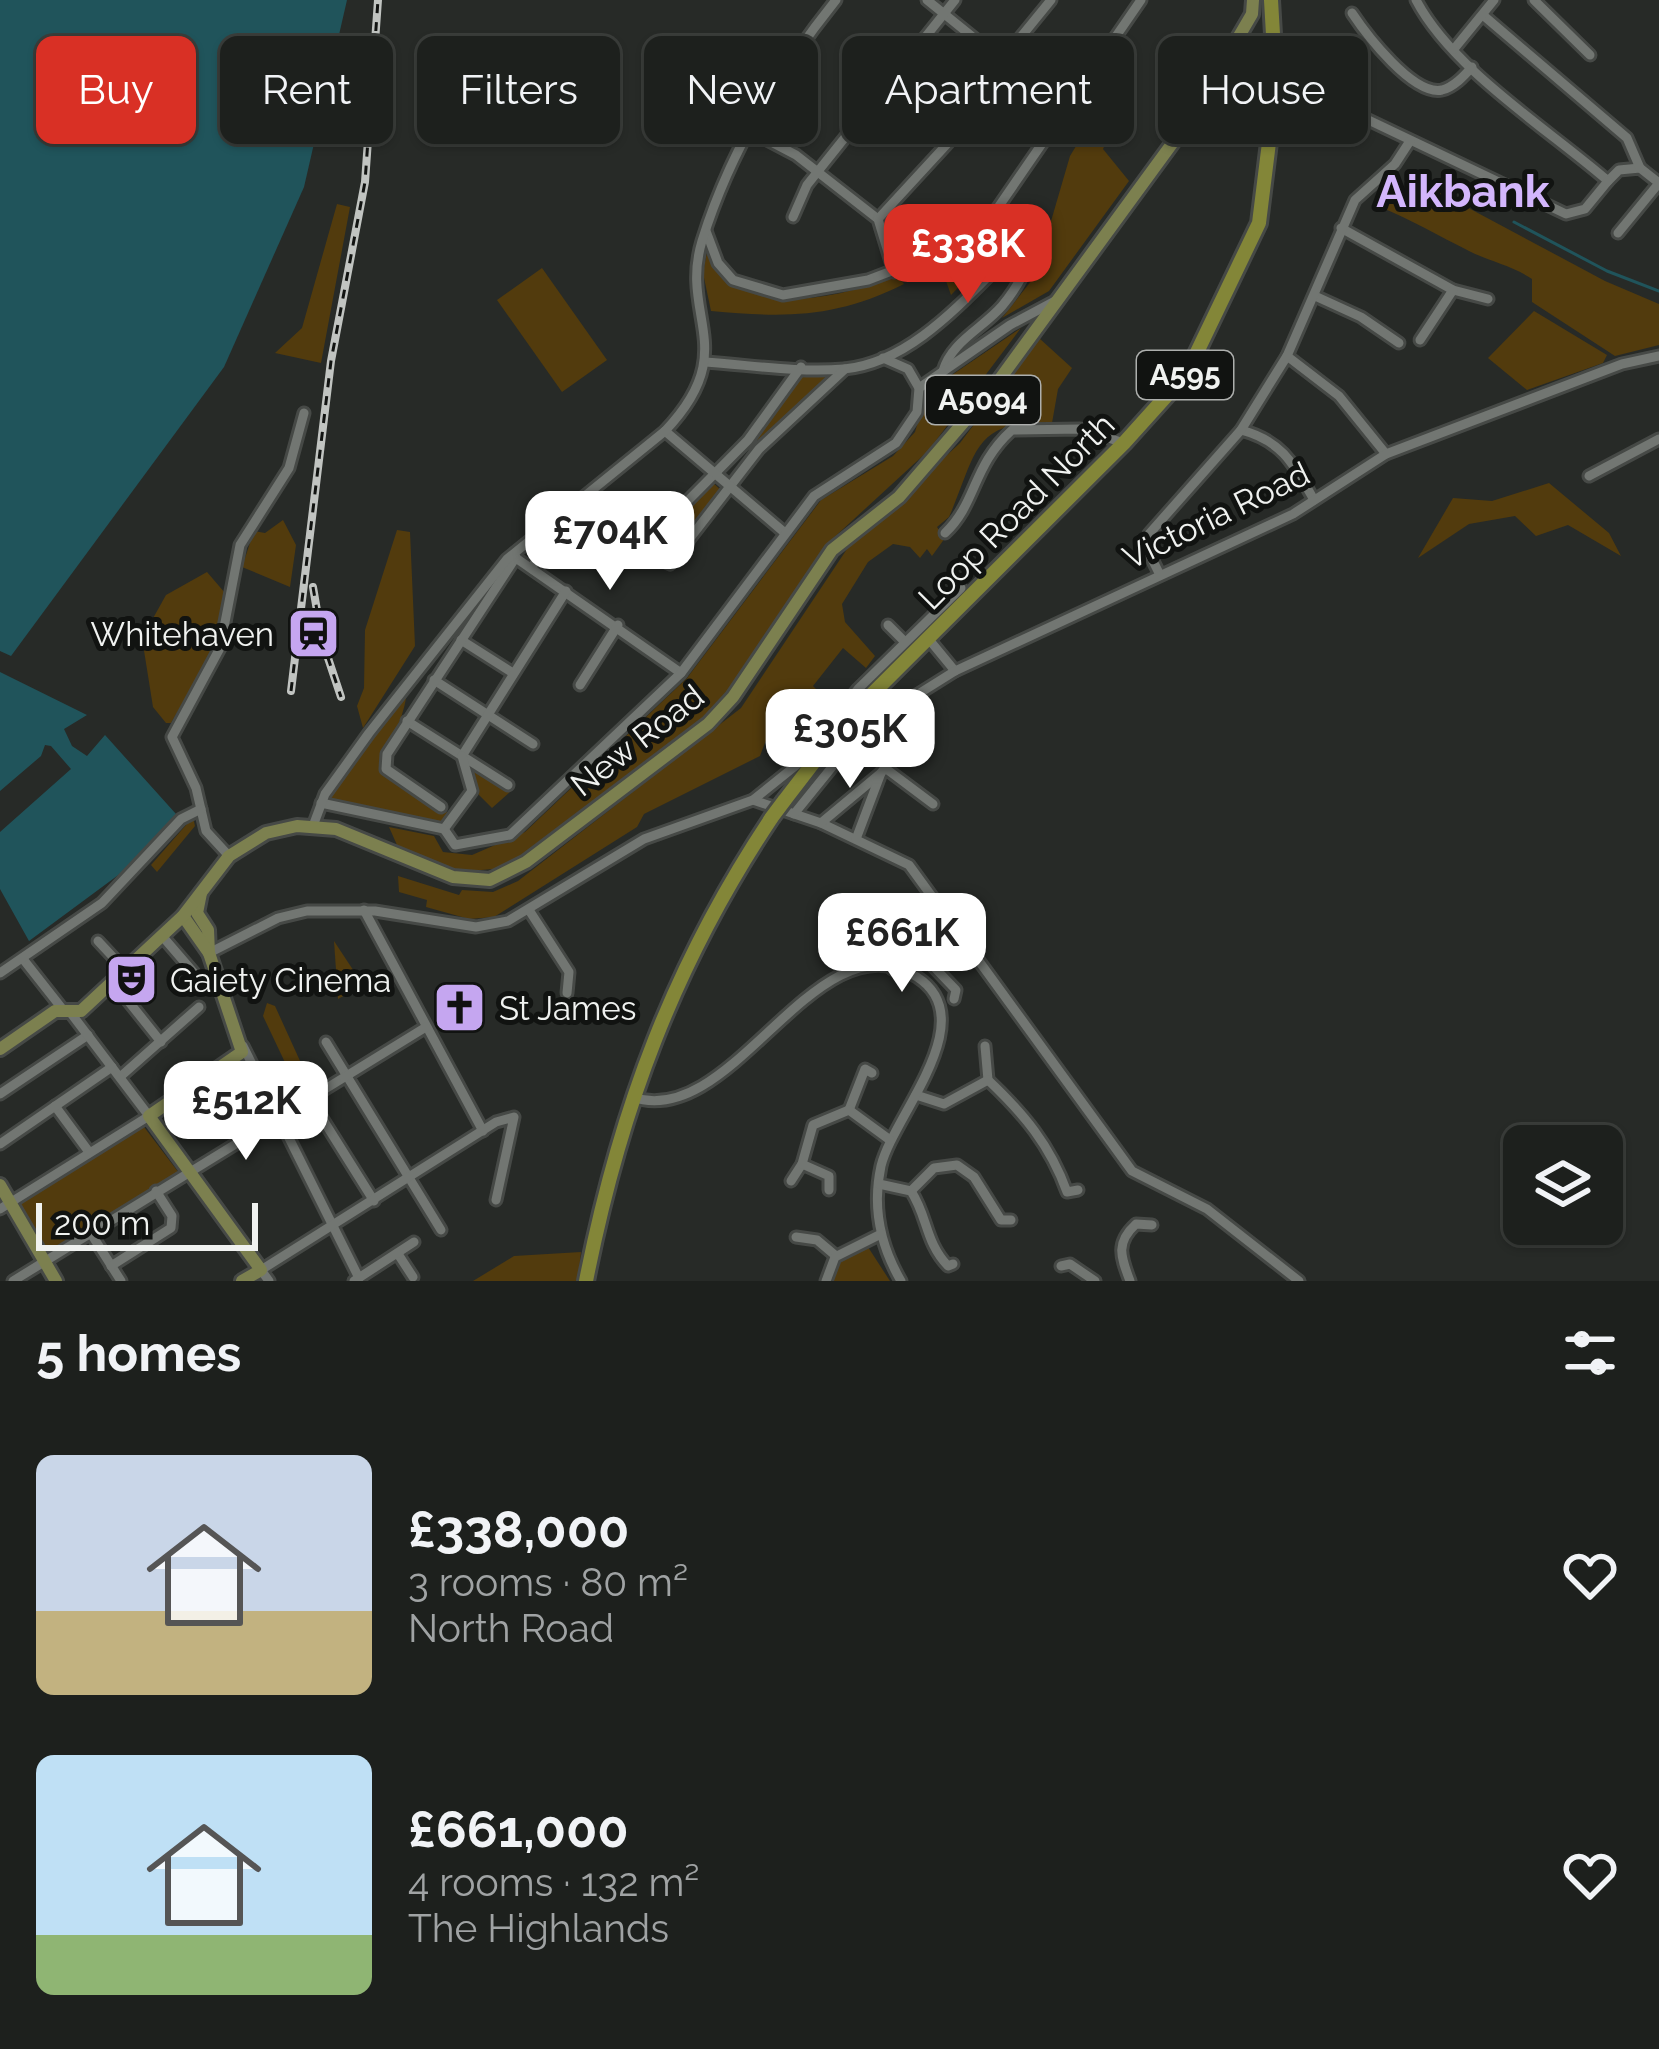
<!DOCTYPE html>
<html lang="en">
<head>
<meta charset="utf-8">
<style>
	:root { --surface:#1d201d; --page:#2a2d2a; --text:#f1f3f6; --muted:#a0a3a4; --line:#3b3e3b; --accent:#d93025 }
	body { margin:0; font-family:Raleway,sans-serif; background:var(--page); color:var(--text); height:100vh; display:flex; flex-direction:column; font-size:45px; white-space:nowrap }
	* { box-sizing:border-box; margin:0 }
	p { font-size:39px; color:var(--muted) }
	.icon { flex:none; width:66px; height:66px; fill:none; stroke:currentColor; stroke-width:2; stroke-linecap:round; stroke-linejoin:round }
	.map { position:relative; height:1281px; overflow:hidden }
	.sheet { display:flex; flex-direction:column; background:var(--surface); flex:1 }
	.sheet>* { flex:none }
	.banner { position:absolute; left:36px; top:36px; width:1587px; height:108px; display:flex; gap:24px }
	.controls { position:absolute; left:1503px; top:1125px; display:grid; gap:24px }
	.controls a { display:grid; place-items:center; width:120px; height:120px; border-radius:18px; background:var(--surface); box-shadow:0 3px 9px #0004,0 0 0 3px var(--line); font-size:60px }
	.scale { position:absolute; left:36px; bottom:30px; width:222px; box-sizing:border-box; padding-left:12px; border:6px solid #f0f2f0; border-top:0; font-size:33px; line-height:42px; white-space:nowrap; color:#f0f2f0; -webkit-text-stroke:9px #111311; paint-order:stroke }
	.price { position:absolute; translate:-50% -102px; padding:0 27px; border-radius:24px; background:#fff; color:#222; font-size:39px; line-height:78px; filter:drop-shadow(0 3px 6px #0008) }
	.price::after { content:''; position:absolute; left:50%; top:72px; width:36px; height:27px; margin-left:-18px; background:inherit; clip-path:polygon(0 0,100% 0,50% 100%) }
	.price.current { background:var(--accent); color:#fff }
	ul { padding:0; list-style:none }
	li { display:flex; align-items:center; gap:36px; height:300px; padding:0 36px }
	li span { display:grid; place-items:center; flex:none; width:336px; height:240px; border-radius:18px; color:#555 }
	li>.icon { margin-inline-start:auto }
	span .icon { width:144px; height:144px; fill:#fffc; stroke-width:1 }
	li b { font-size:51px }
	h2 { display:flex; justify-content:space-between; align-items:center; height:144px; padding:0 36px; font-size:51px }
	.chip { padding:0 42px; border-radius:18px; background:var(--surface); box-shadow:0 3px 9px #0004,0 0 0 3px var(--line); font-size:42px; line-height:108px }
	.chip.current { background:var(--accent); color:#fff }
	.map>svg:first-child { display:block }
	.green { fill:#523b0d }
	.water { fill:#20545b }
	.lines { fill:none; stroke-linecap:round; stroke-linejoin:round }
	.stream { stroke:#20545b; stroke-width:3 }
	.minor-casing { stroke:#464946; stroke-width:15 }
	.major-casing { stroke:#464946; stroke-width:18 }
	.highway-casing { stroke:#464946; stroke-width:20 }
	.minor { stroke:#727672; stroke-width:9 }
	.major { stroke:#7c804f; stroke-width:12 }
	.highway { stroke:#838638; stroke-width:14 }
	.rail-casing { stroke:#c1c4c1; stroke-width:8 }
	.rail { stroke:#111311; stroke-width:3; stroke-dasharray:9; stroke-linecap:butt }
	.highway-bridge-casing { stroke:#464946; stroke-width:20; stroke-linecap:butt }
	.highway-bridge { stroke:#838638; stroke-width:14 }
	.labels { text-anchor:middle; stroke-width:10; stroke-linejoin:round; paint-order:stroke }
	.shield { fill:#111311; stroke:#adafad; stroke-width:3 }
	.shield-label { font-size:30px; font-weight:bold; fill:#f0f2f0 }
	.street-label { font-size:33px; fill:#f0f2f0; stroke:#111311 }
	.poi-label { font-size:33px; fill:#f0f2f0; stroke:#111311; text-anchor:start }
	.district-label { font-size:45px; font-weight:bold; fill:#d3b6fc; stroke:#111311 }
</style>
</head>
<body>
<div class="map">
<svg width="1659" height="1281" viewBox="0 0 1659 1281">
	<rect width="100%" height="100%" fill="#272a27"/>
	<!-- green -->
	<g class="green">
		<polygon points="1120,90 1121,110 1103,149 1129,181 1049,291 1002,318 1035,276 1070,156 1109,92"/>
		<path d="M1387 184 1414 201 1433 189 1605 281 1659 304V345L1615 356 1532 302V279C1511 265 1491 262 1469 251 1439 236 1412 220 1380 207Z"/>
		<polygon points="337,204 350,207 321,363 275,353 302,328"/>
		<path d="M707 252C742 323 837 298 897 276L904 284C836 318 786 318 711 311L703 273Z"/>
		<polygon points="947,258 983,262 951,295 940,264"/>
		<polygon points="542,268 607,360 562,392 497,300"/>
		<polygon points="1534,311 1607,355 1603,363 1527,390 1488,358"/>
		<polygon points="1021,328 928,451 828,543 727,693 702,718 504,868 459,872 397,845 389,827 434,836 443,852 472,855 525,832 687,678 821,500 893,456 915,432 927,392"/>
		<path d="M1039 338 1072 368 1058 389 1052 423C972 419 977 453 949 517L937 527 945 538 932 556 927 549 920 558 910 547 893 544 868 562 842 604 845 622 875 656 866 668 843 648 813 686 817 690 782 733 769 732 760 756 644 814 637 827 494 917 469 919 426 907 427 900 399 892 398 876 459 895 462 890 493 892 518 881 741 708 849 546 960 443Z"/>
		<polygon points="802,370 837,372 762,444 754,437"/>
		<polygon points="713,483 721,490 672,557 662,559 650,550 651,542"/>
		<polygon points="1549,483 1609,533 1621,556 1568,525 1536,536 1515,516 1469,524 1418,558 1453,498 1492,501"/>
		<polygon points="283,520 296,545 290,587 242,567 254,531 265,533"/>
		<polygon points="397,530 410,532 415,646 363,728 357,706 364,688 365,630"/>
		<polygon points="207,572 225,593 214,649 171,723 166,723 153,707 142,638 166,595"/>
		<path d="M407 691C404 722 387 743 382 773L450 814 442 825 329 800Z"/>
		<polygon points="468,764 507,788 511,791 492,808 477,793"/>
		<polygon points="193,817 195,826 157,872 151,865"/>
		<polygon points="334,941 363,985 338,999"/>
		<polygon points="267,1003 275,1006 311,1085 307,1090 299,1092 263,1016"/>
		<polygon points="141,1123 179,1173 49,1254 17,1200"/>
		<polygon points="866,1244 890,1281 830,1281 841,1261"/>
		<polygon points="581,1252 578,1281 473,1281 514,1256"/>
	</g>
	<!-- water -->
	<g class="water">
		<polygon points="0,0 347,0 304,187 224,367 11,656 0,651"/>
		<polygon points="0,672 87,715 64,729 72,746 87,756 105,735 176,814 140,859 29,941 0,889 0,832 71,769 51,746 45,745 41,756 0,791"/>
	</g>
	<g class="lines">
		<!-- stream -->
		<polyline class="stream" points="1514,222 1607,271 1659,291"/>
		<defs>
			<g id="minor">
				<polyline points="927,0 1067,113"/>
				<path d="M1416 0C1452 69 1548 129 1608 181L1619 170 1640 168 1659 183"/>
				<polyline points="1534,0 1590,55"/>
				<path d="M1352 13C1366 34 1413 96 1442 90 1454 87 1464 76 1472 67"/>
				<polyline points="1484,16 1627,138 1640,168"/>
				<polyline points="1454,49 1494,0"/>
				<polyline points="1002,60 1051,0"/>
				<polyline points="1276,86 1318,96 1566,214 1585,209 1608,181"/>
				<polyline points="750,131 796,155 878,219 894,272"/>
				<polyline points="793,217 807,185 955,0"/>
				<polyline points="878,219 948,143"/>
				<polyline points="1341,228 1453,290 1488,299"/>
				<polyline points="706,231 718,263 733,280 783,295 868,280 944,251 997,209 1141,0"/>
				<polyline points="1618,233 1659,183"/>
				<polyline points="944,251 1009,253"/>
				<polyline points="1315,296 1361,317 1399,343"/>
				<polyline points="1420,340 1453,290"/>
				<polyline points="1287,356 1339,396 1386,454"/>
				<path d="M705 362C750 365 799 373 844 369 926 361 984 272 1044 224"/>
				<polyline points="801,367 748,440 645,544 646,553 670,564 759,449 845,369"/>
				<path d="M943 371C951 342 983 328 1002 306 1018 287 1028 267 1036 245L1030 234"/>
				<polyline points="919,388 1010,325 1055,301"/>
				<path d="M1241 430C1283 441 1294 465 1314 500"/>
				<polyline points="665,431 785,533"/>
				<polyline points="1589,476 1659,439"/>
				<path d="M945 533C977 503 972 466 1012 430L1080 429 1124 443"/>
				<polyline points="513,556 681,673"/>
				<polyline points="532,569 538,553 534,535"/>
				<polyline points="1160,575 1147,549 1149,534 1241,430 1287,356 1355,200 1395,164 1410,141"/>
				<polyline points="888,625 905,642"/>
				<polyline points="927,637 955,671"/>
				<polyline points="461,640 513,673"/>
				<polyline points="434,680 533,744"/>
				<polyline points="580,685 618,625"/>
				<polyline points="407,721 508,785"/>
				<polyline points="809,751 864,728 955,671 1293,514 1386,454 1622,364 1659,356"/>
				<polyline points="462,756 566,591"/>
				<polyline points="885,768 933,804"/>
				<polyline points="753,800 821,823 909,865 1132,1171 1207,1209 1299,1281"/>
				<polyline points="321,803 444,829 472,791 462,756"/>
				<polyline points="441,807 386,769 387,754 516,557"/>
				<polyline points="794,814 862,730"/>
				<polyline points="821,823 881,773"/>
				<path d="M313 826 325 794 369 733 507 559 665 431C742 350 679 317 702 241 729 154 779 71 836 0"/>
				<polyline points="444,829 455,845 510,835 681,673 814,496 896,443 917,412 919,388 908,369 883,358"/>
				<polyline points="856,839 881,773 923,717"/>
				<polyline points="229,856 206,831 196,788 172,737 220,648 240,545 289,468 304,413"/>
				<polyline points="364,910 483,1131"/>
				<polyline points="529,910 569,972 567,993"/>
				<polyline points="892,933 890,942 898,950"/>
				<polyline points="163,937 194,973"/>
				<polyline points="98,941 126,971"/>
				<polyline points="913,945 917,917"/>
				<polyline points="209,953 278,918 307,911 375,911 476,927 508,921 644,839 753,800 799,763 858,689 961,588"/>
				<polyline points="23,959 64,1011"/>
				<polyline points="892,969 896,952 913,945 956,990 954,999"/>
				<polyline points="0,973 102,903 181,819 201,809"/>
				<polyline points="113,982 161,1042"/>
				<polyline points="326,1042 441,1230"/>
				<polyline points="243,1046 359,1278"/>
				<polyline points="985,1046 988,1080"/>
				<polyline points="120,1077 199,1007"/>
				<polyline points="0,1094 88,1035"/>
				<path d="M916 1095 944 1104 988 1080C1024 1114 1050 1145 1067 1192L1078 1190"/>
				<path d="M632 1097C734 1132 815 913 917 977 984 1020 893 1116 881 1166 872 1207 880 1245 901 1281"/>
				<polyline points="310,1099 374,1201"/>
				<polyline points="55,1106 89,1152"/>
				<polyline points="849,1110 865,1069 872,1073"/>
				<polyline points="0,1144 112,1067"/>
				<polyline points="791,1181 802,1164"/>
				<path d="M879 1184 911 1191C928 1217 925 1242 948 1266L953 1264"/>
				<polyline points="829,1190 829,1176 802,1164 813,1125 849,1110 890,1140"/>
				<polyline points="911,1191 934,1168 957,1165 974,1177 1001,1220 1011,1220"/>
				<polyline points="0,1209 149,1116 70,1012"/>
				<polyline points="90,1232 121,1281"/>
				<polyline points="796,1237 817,1240 836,1256"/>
				<polyline points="398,1254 413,1277"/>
				<polyline points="111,1266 171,1228 172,1216 156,1191"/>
				<polyline points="1061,1266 1070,1264 1095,1281"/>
				<polyline points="13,1281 426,1027"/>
				<polyline points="269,1281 261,1270 496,1122 514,1117 496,1200"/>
				<polyline points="354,1281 414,1242"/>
				<polyline points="826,1281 835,1257 881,1234"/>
				<path d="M1130 1281C1121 1257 1115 1243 1136 1224L1152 1225"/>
			</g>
			<g id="major">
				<polyline points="201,893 197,913 208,930 209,953"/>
				<polyline points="183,916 209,953 242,1052 149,1116 261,1270 242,1281"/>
				<polyline points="0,1049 55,1011 81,1011 183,916 229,856 266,833 297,826 336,829 453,877 490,880 526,862 708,724 733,697 832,550 899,497 994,387 1193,115 1252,14 1253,0"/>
				<polyline points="0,1185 56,1281"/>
			</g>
			<g id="highway">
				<polyline points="846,720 1124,443 1187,373 1259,223 1276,86 1271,0"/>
				<polyline points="784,801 824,749"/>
				<path d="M586 1281C620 1109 674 964 772 817"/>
			</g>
		</defs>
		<!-- minor casing -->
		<use href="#minor" class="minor-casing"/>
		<!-- major casing -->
		<use href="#major" class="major-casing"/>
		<!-- highway casing -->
		<use href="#highway" class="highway-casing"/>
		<!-- minor -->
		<use href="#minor" class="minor"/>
		<!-- major -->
		<use href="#major" class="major"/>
		<!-- highway -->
		<use href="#highway" class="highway"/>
		<defs>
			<g id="rail">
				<polyline points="313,587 322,640 341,697"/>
				<polyline points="291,691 331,361 365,182 378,0"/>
			</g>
		</defs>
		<!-- rail casing -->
		<use href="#rail" class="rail-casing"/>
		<!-- rail -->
		<use href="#rail" class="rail"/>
		<defs>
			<g id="highway-bridge">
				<polyline points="824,749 846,720"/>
				<polyline points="772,817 784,801"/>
			</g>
		</defs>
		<!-- highway-bridge casing -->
		<use href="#highway-bridge" class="highway-bridge-casing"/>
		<!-- highway-bridge -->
		<use href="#highway-bridge" class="highway-bridge"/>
	</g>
	<!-- icons -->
	<defs>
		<symbol id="station-square" viewBox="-11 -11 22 22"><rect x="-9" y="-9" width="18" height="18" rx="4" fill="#c5a6f0" stroke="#111311"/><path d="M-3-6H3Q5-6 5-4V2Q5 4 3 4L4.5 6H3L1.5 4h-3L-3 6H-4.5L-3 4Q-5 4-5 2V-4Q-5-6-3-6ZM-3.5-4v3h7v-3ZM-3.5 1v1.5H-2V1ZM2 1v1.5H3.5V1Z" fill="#111"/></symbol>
		<symbol id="theatre-square" viewBox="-11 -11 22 22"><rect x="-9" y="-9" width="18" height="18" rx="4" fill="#c5a6f0" stroke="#111311"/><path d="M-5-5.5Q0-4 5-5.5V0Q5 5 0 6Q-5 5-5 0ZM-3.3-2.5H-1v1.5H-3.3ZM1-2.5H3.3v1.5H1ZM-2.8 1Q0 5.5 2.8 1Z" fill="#111"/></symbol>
		<symbol id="church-square" viewBox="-11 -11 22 22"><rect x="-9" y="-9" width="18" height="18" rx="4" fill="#c5a6f0" stroke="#111311"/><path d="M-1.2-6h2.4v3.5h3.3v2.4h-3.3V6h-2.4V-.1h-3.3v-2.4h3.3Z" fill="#111"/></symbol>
	</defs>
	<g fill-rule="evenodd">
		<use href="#station-square" x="284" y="604" width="59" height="59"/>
		<use href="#theatre-square" x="102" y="950" width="59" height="59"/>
		<use href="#church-square" x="430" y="978" width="59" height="59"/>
	</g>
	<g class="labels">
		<!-- shield labels -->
		<g class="shield">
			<rect x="1137" y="351" width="96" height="48" rx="9"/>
			<rect x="926" y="376" width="114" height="48" rx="9"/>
		</g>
		<g class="shield-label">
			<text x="1185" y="385">A595</text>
			<text x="983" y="410">A5094</text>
		</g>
		<!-- street labels -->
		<g class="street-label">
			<text transform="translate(1016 511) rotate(-45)" y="12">Loop Road North</text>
			<text transform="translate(1216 515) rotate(-26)" y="12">Victoria Road</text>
			<text transform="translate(637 740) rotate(-38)" y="12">New Road</text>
		</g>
		<!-- poi labels -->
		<g class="poi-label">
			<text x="274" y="646" text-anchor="end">Whitehaven</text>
			<text x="170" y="992">Gaiety Cinema</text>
			<text x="499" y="1020">St James</text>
		</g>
		<!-- district labels -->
		<g class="district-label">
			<text x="1463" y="207">Aikbank</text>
		</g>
	</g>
</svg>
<div class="controls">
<a><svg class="icon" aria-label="layers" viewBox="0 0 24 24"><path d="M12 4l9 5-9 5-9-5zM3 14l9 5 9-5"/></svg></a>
</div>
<div class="scale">200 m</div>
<b class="price current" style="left:968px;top:306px">£338K</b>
<b class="price" style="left:610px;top:593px">£704K</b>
<b class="price" style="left:850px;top:791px">£305K</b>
<b class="price" style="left:902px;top:995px">£661K</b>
<b class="price" style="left:246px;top:1163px">£512K</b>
<div class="banner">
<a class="chip current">Buy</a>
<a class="chip">Rent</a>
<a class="chip">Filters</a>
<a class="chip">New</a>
<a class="chip">Apartment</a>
<a class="chip">House</a>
</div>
</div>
<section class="sheet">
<h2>5 homes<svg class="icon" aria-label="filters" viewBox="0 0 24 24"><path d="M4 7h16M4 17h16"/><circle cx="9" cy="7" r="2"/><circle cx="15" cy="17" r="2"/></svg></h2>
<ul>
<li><span style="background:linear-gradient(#c9d6e8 65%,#c2b280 0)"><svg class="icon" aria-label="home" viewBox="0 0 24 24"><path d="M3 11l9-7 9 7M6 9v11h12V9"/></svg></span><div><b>£338,000</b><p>3 rooms · 80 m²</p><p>North Road</p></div><svg class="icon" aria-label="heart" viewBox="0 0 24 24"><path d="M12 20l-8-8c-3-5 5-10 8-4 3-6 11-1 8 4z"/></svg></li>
<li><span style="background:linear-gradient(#bfe0f5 75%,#8fb573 0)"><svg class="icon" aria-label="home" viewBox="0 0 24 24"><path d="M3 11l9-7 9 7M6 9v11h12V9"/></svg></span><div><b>£661,000</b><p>4 rooms · 132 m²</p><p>The Highlands</p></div><svg class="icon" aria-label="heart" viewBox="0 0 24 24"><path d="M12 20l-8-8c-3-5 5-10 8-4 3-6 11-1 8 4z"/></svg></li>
</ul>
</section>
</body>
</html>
